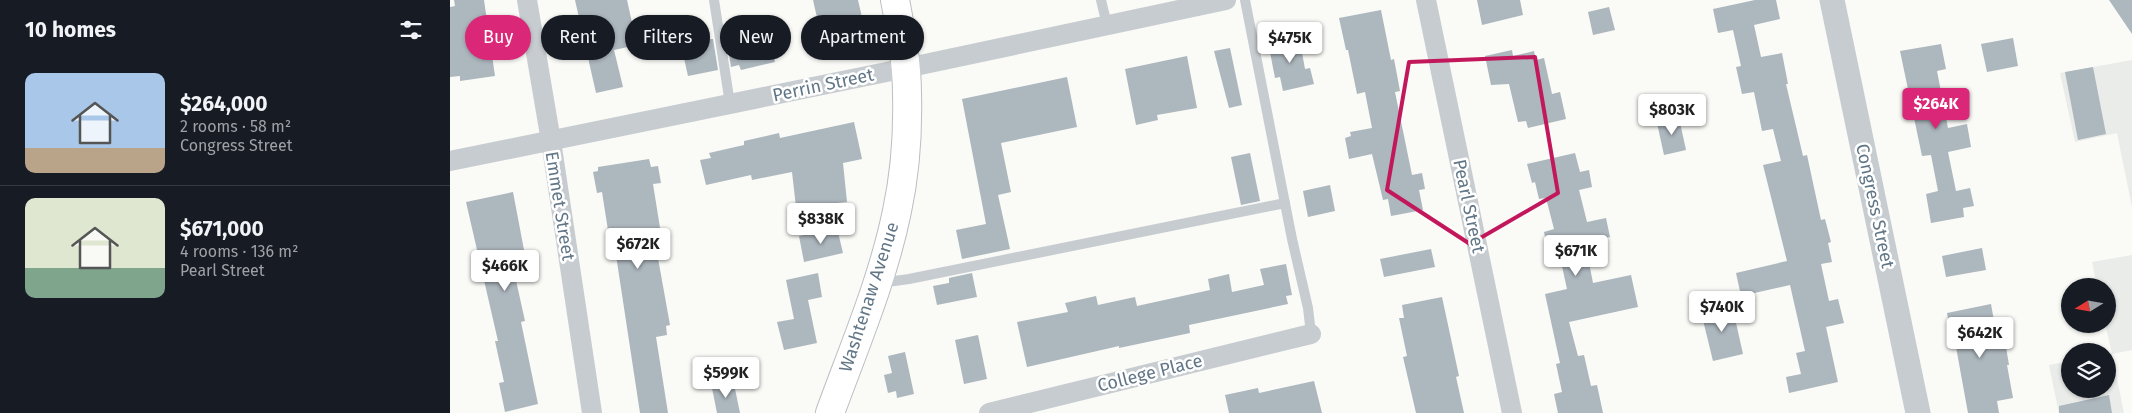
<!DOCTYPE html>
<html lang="en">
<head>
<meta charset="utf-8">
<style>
	:root { --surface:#171b24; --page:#242831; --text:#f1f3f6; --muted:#9ea1a6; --line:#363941; --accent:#db2777 }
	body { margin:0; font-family:"Fira Sans",sans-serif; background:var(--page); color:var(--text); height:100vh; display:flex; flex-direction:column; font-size:19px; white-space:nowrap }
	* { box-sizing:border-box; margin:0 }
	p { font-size:16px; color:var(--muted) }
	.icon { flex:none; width:28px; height:28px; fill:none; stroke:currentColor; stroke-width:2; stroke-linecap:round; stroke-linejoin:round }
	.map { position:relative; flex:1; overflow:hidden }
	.sheet { display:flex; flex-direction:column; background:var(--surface); width:450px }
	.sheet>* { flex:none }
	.guide { position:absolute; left:15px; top:15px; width:475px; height:45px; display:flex; gap:10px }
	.needle { width:32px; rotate:259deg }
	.tools { position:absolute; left:1611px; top:278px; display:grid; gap:10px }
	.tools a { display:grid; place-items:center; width:55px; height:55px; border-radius:50%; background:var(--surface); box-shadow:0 1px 4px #0004; font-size:25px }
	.price { position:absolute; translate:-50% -42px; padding:0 11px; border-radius:5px; background:#fff; color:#222; font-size:16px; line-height:32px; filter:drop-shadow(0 1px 2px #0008) }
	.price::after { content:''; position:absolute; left:50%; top:30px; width:15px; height:11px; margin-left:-8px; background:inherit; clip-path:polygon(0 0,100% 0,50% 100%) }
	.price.current { background:var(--accent); color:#fff }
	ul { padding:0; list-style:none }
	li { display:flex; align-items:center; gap:15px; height:125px; padding:0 25px }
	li+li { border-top:1px solid var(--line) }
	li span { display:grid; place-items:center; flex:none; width:140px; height:100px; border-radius:10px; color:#555 }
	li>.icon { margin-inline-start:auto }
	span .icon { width:60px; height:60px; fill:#fffc; stroke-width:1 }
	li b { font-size:21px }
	h2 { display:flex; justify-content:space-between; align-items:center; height:60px; padding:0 25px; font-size:21px }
	.pill { padding:0 18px; border-radius:22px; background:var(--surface); box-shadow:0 1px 4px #0004; font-size:18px; line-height:45px }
	.pill.current { background:var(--accent); color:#fff }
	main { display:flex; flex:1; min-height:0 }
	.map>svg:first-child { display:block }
	.built { fill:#eaecea }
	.building { fill:#adb7be }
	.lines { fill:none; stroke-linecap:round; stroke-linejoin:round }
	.primary-casing { stroke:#babfc3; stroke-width:30 }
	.service { stroke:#c7ccd0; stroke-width:10 }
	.minor { stroke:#c7ccd0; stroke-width:20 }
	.tertiary { stroke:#c7ccd0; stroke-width:25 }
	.primary { stroke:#fff; stroke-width:28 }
	.marked { fill:none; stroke:#c2185b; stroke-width:4; stroke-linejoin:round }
	.labels { text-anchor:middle; stroke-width:5; stroke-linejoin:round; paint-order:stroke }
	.street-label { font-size:18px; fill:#617686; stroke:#fff }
</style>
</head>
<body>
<main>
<section class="sheet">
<h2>10 homes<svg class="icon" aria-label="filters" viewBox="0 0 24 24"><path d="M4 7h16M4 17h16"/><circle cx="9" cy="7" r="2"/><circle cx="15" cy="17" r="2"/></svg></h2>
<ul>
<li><span style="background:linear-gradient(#a9c7e8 75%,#b9a48a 0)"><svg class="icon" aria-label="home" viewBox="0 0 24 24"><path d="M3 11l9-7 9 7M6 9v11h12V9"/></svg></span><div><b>$264,000</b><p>2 rooms · 58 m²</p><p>Congress Street</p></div></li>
<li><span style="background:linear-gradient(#dfe7d0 70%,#7fa58c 0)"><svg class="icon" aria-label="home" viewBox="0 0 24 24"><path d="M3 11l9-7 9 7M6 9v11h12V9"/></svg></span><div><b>$671,000</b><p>4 rooms · 136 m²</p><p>Pearl Street</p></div></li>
</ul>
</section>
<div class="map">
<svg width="1682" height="413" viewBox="0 0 1682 413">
	<rect width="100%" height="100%" fill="#fafaf7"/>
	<!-- built -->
	<g class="built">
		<polygon points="1682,60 1682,207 1667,133 1625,142 1610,73"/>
		<polygon points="1682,255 1682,350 1662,354 1674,413 1609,413 1599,365 1620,361 1620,389 1658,389 1658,354 1662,353 1655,324 1658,324 1658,286 1647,286 1642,262"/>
	</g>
	<!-- building -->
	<g class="building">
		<polygon points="4,0 34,0 45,76 10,81 10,76 0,77 0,7 5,6"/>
		<polygon points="125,0 177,0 187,45 164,50 173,87 146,93"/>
		<polygon points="363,0 408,0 417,39 366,50 360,24 368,22"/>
		<polygon points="1027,0 1070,0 1073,15 1032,25"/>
		<polygon points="1305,0 1326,0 1330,19 1304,25 1311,57 1332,53 1338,84 1336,84 1353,156 1357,155 1371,220 1375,219 1381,242 1378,243 1382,262 1371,264 1379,301 1388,299 1394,323 1376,327 1388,382 1339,393 1336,377 1351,374 1346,353 1355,351 1340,285 1291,296 1286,273 1337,261 1313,165 1331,161 1323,129 1312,131 1304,92 1292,94 1286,67 1291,66 1283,30 1268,33 1263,9"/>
		<polygon points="1659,0 1682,0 1682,34"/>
		<polygon points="1159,7 1165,30 1143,35 1138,12"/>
		<polygon points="931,10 941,60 944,59 950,91 945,92 962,175 972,173 975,189 969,190 973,210 941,216 938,199 933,200 922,154 899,159 895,138 901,136 900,132 922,128 915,92 907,94 898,50 896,50 889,18"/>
		<polygon points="317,26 325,62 291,70 289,65 281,67 276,36"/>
		<polygon points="849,36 855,69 860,68 864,84 833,91 830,77 825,78 818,42"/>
		<polygon points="1563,38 1568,66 1537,72 1531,44"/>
		<polygon points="258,39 263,39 268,70 238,76 231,45"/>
		<polygon points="1491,44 1496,69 1487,71 1498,128 1517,124 1521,147 1498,152 1506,191 1520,188 1524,206 1513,208 1514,217 1481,223 1476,194 1488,191 1481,155 1472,156 1450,51"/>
		<polygon points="780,48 792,105 779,108 764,51"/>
		<polygon points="1062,50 1063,56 1084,51 1086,60 1094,58 1102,94 1110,92 1116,119 1078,128 1076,121 1068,122 1059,84 1041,85 1035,56"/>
		<polygon points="737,56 747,108 707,115 708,120 686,125 675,69"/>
		<polygon points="1643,67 1656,134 1628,140 1615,72"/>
		<polygon points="617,77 627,127 551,143 561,192 548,195 560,249 512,259 506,230 536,224 512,99"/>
		<polygon points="1229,118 1236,150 1214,155 1207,123"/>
		<polygon points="404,122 412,159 393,163 397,202 346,207 342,172 302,180 301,175 256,185 250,160 261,158 259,153 294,145 294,141 329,133 330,138"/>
		<polygon points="800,153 810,201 791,205 781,157"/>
		<polygon points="1125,153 1130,172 1139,170 1142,187 1129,190 1137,222 1156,218 1160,237 1135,242 1143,283 1181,275 1188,307 1119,322 1128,356 1134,355 1141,386 1147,385 1153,413 1108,413 1104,394 1112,392 1106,364 1110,363 1095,294 1117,289 1108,248 1098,251 1094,232 1104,229 1096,198 1089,199 1085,182 1082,183 1077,164"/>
		<polygon points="199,159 201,167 208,166 211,183 203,184 211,234 204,236 220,325 216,326 217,335 206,337 218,413 190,413 164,242 160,243 152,192 147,193 143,172 148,171 148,167"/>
		<polygon points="880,185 885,211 858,217 853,191"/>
		<polygon points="63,192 78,271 65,276 75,321 71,322 88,404 55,412 49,383 54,382 45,341 48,341 16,202"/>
		<polygon points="387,228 393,253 354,262 349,236"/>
		<polygon points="1532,248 1536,270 1496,277 1492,256"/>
		<polygon points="981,249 985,267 934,277 930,259"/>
		<polygon points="836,264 842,295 836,296 838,304 739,325 740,333 669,348 669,346 577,367 567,322 618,312 615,303 646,296 648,305 685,297 687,306 760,290 758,279 779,274 782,292 814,285 810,269"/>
		<polygon points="368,273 372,297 358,300 367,343 334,350 327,322 344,319 336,280"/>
		<polygon points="522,273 527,297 487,305 483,286 499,283 499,278"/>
		<polygon points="992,297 1009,376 1006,377 1014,413 966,413 953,357 957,356 949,318 954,318 952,305"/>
		<polygon points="1541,304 1549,349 1556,347 1559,365 1557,365 1563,398 1547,401 1549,413 1518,413 1504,336 1501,337 1497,313"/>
		<polygon points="1282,305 1293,354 1263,361 1251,312"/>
		<polygon points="528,335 537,379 514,384 505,340"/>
		<polygon points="455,352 464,394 447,398 446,391 438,393 434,375 442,373 438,356"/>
		<polygon points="864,381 872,413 779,413 775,395 808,388 809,393"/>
		<polygon points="284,384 290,413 267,413 262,388"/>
		<polygon points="1659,395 1662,413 1609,413 1609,406"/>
	</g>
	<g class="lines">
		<defs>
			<path id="primary" d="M380 413C404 347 433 280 447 211 455 174 458 132 457 94 457 63 451 31 445 0"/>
		</defs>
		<!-- primary casing -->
		<use href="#primary" class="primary-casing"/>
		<!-- service -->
		<g class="service">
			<polyline points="264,0 280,104"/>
			<polyline points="651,0 657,25"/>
			<polyline points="795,0 842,239 858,308 861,334"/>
			<polyline points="430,283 459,279 835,203"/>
		</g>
		<!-- minor -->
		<g class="minor">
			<polyline points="77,0 101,141 142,413"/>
			<polyline points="976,0 1062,413"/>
			<polyline points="0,161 456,68 776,0"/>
			<polyline points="539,413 861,334"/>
		</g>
		<!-- tertiary -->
		<polyline class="tertiary" points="1382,0 1468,413"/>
		<!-- primary -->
		<use href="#primary" class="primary"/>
	</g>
	<!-- marked area -->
	<path class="marked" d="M1085 57 1108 193 1020 244 937 190 959 62Z"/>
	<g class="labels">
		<!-- street labels -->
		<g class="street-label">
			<text transform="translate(373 85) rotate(-12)" y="6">Perrin Street</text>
			<text transform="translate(110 206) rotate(81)" y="6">Emmet Street</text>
			<text transform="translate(1019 206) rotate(78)" y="6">Pearl Street</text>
			<text transform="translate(1425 206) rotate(78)" y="6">Congress Street</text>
			<text transform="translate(419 297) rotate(-72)" y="6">Washtenaw Avenue</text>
			<text transform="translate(700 373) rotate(-14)" y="6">College Place</text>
		</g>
	</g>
</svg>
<div class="tools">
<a><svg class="needle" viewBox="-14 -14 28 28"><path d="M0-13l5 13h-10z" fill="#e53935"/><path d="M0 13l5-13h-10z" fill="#9ea1a6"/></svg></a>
<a><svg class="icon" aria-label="layers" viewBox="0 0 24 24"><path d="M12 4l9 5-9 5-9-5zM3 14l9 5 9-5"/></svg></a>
</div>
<b class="price" style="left:840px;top:64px">$475K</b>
<b class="price current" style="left:1486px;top:130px">$264K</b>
<b class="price" style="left:1222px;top:136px">$803K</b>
<b class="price" style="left:371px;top:245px">$838K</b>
<b class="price" style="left:188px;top:270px">$672K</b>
<b class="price" style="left:1126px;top:277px">$671K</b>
<b class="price" style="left:55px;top:292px">$466K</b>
<b class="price" style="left:1272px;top:333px">$740K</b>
<b class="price" style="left:1530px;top:359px">$642K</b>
<b class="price" style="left:276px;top:399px">$599K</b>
<div class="guide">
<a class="pill current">Buy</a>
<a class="pill">Rent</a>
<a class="pill">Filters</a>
<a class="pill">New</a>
<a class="pill">Apartment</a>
</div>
</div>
</main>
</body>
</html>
